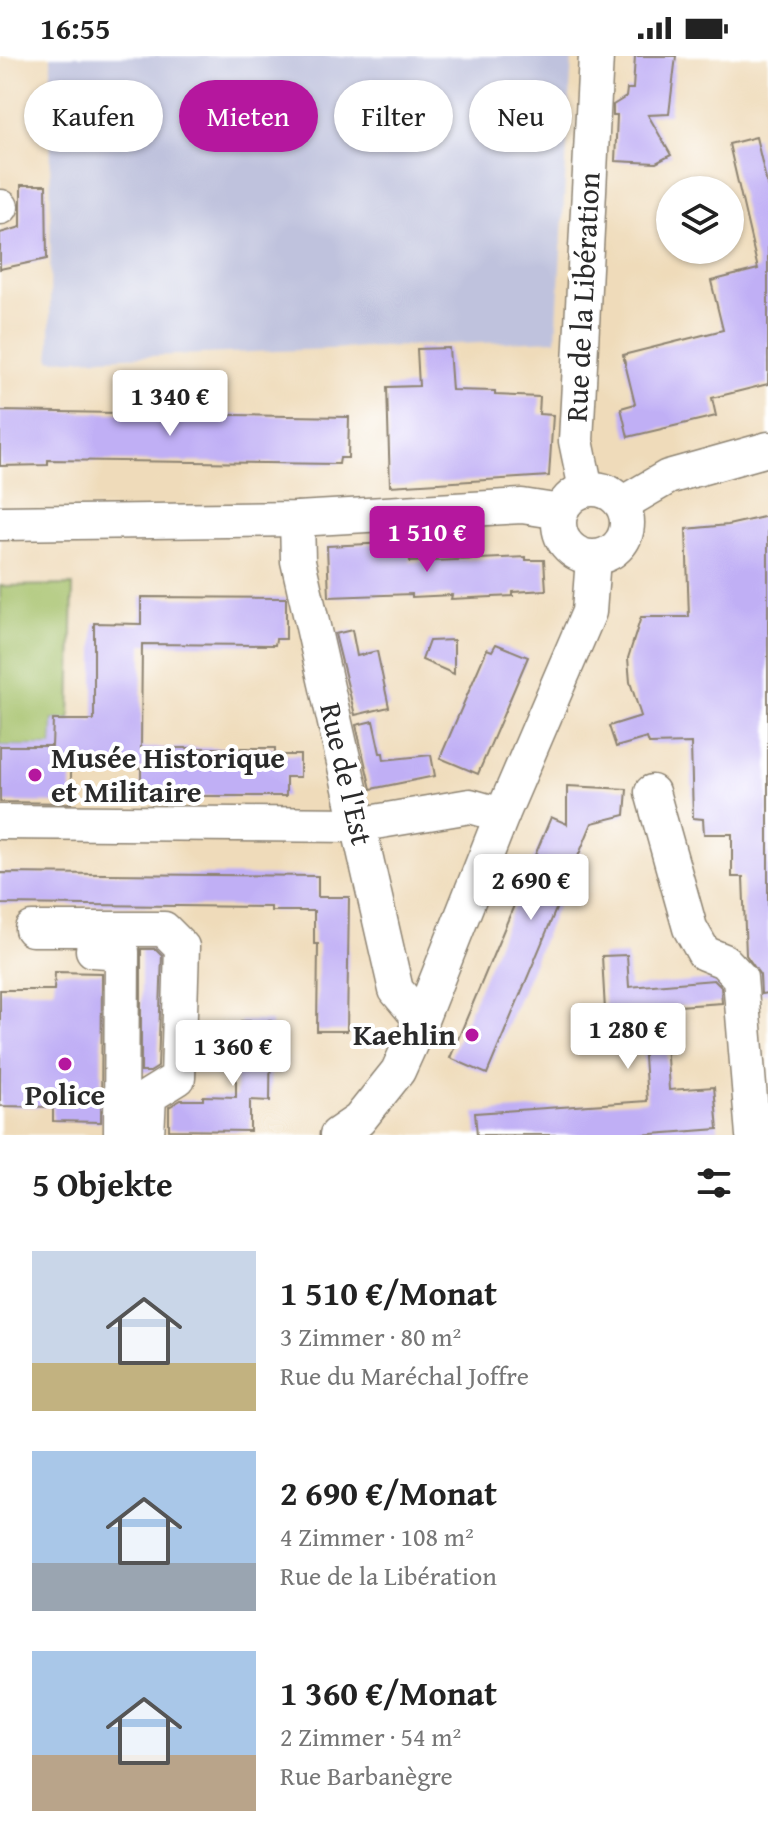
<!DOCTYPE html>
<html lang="de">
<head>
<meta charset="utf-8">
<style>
	:root { --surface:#fff; --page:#f2f2f2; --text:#222; --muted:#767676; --accent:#b5179e }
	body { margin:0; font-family:"Gentium Book Plus",serif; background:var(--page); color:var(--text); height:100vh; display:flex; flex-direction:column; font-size:30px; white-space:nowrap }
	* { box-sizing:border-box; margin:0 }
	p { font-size:26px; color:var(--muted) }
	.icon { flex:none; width:44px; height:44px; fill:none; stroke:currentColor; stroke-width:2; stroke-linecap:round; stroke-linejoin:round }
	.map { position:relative; height:1079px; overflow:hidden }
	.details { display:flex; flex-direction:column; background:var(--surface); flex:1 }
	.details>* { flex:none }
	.banner { position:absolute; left:24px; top:24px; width:720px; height:72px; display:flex; gap:16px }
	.controls { position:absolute; left:656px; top:120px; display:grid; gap:16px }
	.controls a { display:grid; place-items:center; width:88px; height:88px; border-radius:50%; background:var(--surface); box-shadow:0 2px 6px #0004; font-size:40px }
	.price { position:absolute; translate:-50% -68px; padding:0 18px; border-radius:8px; background:#fff; color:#222; font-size:26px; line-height:52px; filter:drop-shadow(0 2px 4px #0008) }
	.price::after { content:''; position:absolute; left:50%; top:48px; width:24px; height:18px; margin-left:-12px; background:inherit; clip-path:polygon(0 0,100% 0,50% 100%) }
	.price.on { background:var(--accent); color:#fff }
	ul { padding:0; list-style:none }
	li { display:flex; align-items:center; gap:24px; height:200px; padding:0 32px }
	li span { display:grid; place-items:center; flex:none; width:224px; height:160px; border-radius:0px; color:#555 }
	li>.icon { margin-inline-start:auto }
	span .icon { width:96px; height:96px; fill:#fffc; stroke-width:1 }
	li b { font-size:34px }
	h2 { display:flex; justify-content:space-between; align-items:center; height:96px; padding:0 32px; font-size:34px }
	.chip { padding:0 28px; border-radius:36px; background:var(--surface); box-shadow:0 2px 6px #0004; font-size:28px; line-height:72px }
	.chip.on { background:var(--accent); color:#fff }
	.status { display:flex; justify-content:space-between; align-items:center; height:56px; padding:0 40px; background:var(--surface); direction:ltr }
	.status svg { height:22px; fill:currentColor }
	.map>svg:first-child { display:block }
	.industrial { fill:#bfc2dd }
	.green { fill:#a3bf66; stroke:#677548; stroke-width:2 }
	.building { fill:#c0aff5 }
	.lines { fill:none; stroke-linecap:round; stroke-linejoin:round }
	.minor-casing { stroke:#8d8372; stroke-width:37 }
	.minor { stroke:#fff; stroke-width:34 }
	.poi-dot { fill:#b5179e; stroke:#fff; stroke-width:3 }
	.labels { text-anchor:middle; stroke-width:8; stroke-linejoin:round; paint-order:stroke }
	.street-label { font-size:30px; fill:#2b2b2b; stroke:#fff }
	.poi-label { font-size:30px; font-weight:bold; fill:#2b2b2b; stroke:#fff; text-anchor:start }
</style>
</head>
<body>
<div class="status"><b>16:55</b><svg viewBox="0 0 49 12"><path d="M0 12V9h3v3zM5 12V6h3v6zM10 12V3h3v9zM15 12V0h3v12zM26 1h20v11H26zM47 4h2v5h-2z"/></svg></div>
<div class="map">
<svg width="768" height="1079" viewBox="0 0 768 1079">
	<rect width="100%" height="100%" fill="#fff"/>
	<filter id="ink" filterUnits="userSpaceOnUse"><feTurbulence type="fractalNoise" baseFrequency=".0125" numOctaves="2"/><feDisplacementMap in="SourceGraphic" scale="16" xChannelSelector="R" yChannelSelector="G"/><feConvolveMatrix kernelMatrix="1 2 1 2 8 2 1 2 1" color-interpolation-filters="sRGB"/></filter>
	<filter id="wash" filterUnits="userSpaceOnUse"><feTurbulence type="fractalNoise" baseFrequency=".006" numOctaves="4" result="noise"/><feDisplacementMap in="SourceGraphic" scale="32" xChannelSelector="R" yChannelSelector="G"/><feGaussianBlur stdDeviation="1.8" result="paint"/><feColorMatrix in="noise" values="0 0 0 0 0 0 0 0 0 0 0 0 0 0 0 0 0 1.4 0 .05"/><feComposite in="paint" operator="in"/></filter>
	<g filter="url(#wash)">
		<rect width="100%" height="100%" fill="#efdbba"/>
		<!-- industrial -->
		<polygon class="industrial" points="51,0 572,0 556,284 50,304"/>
		<!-- green -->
		<polygon class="green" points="73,529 70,664 53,664 52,690 0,690 0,530"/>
		<g id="blocks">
			<!-- building -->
			<g class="building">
				<polygon points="635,0 676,0 669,58 648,59 671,99 656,107 615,105 617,59 613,59 613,49 626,41 627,33 633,33"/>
				<polygon points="756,81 768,132 768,328 712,342 716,360 628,381 621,352 635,348 623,299 723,274 711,225 758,213 729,88"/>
				<polygon points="21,129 46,129 47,203 0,213 0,177 21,171"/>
				<polygon points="449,292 452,334 495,335 495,339 540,341 539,358 553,359 549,420 390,430 387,331 419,330 417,293"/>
				<polygon points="0,355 349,361 348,402 340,402 339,408 48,404 48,409 0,410"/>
				<polygon points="768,460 768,937 761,938 760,919 746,899 743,821 732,821 732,778 704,778 703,763 693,762 691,687 649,688 647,682 616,691 609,670 641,660 630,626 628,602 641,561 689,561 686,473 728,469"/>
				<polygon points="409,486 410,506 526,501 526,504 544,504 546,534 513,536 513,540 451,543 452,539 412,541 412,538 329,541 327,490"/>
				<polygon points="141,541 286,542 286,583 276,583 275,589 142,588 141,692 275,692 275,699 300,699 300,721 286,721 286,740 141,740 141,712 71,712 71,747 0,746 0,690 52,690 53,664 94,664 94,567 141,568"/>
				<polygon points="352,574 357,600 377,595 389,651 355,659 335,578"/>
				<polygon points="454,584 454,618 422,604 429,585"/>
				<polygon points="496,588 528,601 478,718 440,702 487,593 492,595"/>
				<polygon points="373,665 380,697 383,697 384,704 431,699 435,720 371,733 356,669"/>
				<polygon points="567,730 627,733 625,759 592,767 487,1018 450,1002 551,761 567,768"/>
				<polygon points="0,817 318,820 318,841 349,841 347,975 317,975 318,888 314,888 314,855 271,855 271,851 0,848"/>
				<polygon points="141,893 156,893 162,899 158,1011 150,1016 141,1016"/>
				<polygon points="627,899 629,931 714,924 721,931 722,947 664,951 669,1034 714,1031 718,1073 639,1079 477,1079 475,1057 647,1045 642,971 606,973 602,900"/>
				<polygon points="55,916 102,917 101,1066 53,1065 53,1051 0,1050 0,934 54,934"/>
				<polygon points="241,965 271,965 270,1045 250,1044 250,1075 169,1074 169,1051 181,1044 203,1044 203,1040 236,1041 236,997 240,997"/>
			</g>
		</g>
	</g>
	<g filter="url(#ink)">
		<use href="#blocks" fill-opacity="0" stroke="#8d8372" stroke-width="2"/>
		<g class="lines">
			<defs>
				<g id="minor">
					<polyline points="0,151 1,151"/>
					<circle cx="593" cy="467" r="34"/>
					<polyline points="586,433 576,385 596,0"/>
					<polyline points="622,448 668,421 768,393"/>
					<polyline points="297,463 298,505 396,934 421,964"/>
					<polyline points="0,467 297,463 522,450 561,456"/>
					<polyline points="652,736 690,872 704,897 724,905 740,922 753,1079"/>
					<polyline points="0,766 357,769 470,750 502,759"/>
					<polyline points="32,873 164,873 182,891 178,1022 149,1040 147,1079"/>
					<polyline points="93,894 122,896 121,1079"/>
					<polyline points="337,1079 359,1064 398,1015 421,964 502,759 589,556 593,502"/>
				</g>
			</defs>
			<!-- minor casing -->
			<use href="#minor" class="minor-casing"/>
			<!-- minor -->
			<use href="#minor" class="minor"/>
		</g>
	</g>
	<!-- markers -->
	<g class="poi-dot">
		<circle cx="35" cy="719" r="8"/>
		<circle cx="472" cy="979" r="8"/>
		<circle cx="65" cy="1008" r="8"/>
	</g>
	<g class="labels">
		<!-- street labels -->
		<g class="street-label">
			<text transform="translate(583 241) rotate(-87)" y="10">Rue de la Libération</text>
			<text transform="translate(346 718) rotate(77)" y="10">Rue de l'Est</text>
		</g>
		<!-- poi labels -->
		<g class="poi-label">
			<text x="51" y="712">Musée Historique<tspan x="51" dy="34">et Militaire</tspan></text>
			<text x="456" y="989" text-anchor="end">Kaehlin</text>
			<text x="65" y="1049" text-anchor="middle">Police</text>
		</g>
	</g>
</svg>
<div class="controls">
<a><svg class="icon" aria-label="layers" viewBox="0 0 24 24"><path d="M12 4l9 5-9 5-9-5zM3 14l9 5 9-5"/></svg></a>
</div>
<b class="price" style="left:170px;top:382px">1 340 €</b>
<b class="price on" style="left:427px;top:518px">1 510 €</b>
<b class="price" style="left:531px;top:866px">2 690 €</b>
<b class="price" style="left:628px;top:1015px">1 280 €</b>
<b class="price" style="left:233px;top:1032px">1 360 €</b>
<div class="banner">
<a class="chip">Kaufen</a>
<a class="chip on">Mieten</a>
<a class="chip">Filter</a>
<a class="chip">Neu</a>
</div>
</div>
<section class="details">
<h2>5 Objekte<svg class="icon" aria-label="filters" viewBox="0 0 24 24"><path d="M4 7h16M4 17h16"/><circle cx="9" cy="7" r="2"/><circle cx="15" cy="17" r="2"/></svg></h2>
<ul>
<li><span style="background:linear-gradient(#c9d6e8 70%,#c2b280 0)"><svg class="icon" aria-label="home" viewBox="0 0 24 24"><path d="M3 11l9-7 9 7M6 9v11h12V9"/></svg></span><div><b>1 510 €/Monat</b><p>3 Zimmer · 80 m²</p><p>Rue du Maréchal Joffre</p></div></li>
<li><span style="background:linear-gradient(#a9c7e8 70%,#9aa5b1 0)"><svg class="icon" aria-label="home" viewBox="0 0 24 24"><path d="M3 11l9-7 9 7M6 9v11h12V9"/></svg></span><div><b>2 690 €/Monat</b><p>4 Zimmer · 108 m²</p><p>Rue de la Libération</p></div></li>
<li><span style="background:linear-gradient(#a9c7e8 65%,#b9a48a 0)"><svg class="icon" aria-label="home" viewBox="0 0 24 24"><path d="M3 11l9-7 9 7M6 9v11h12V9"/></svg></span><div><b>1 360 €/Monat</b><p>2 Zimmer · 54 m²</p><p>Rue Barbanègre</p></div></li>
</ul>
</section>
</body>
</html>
